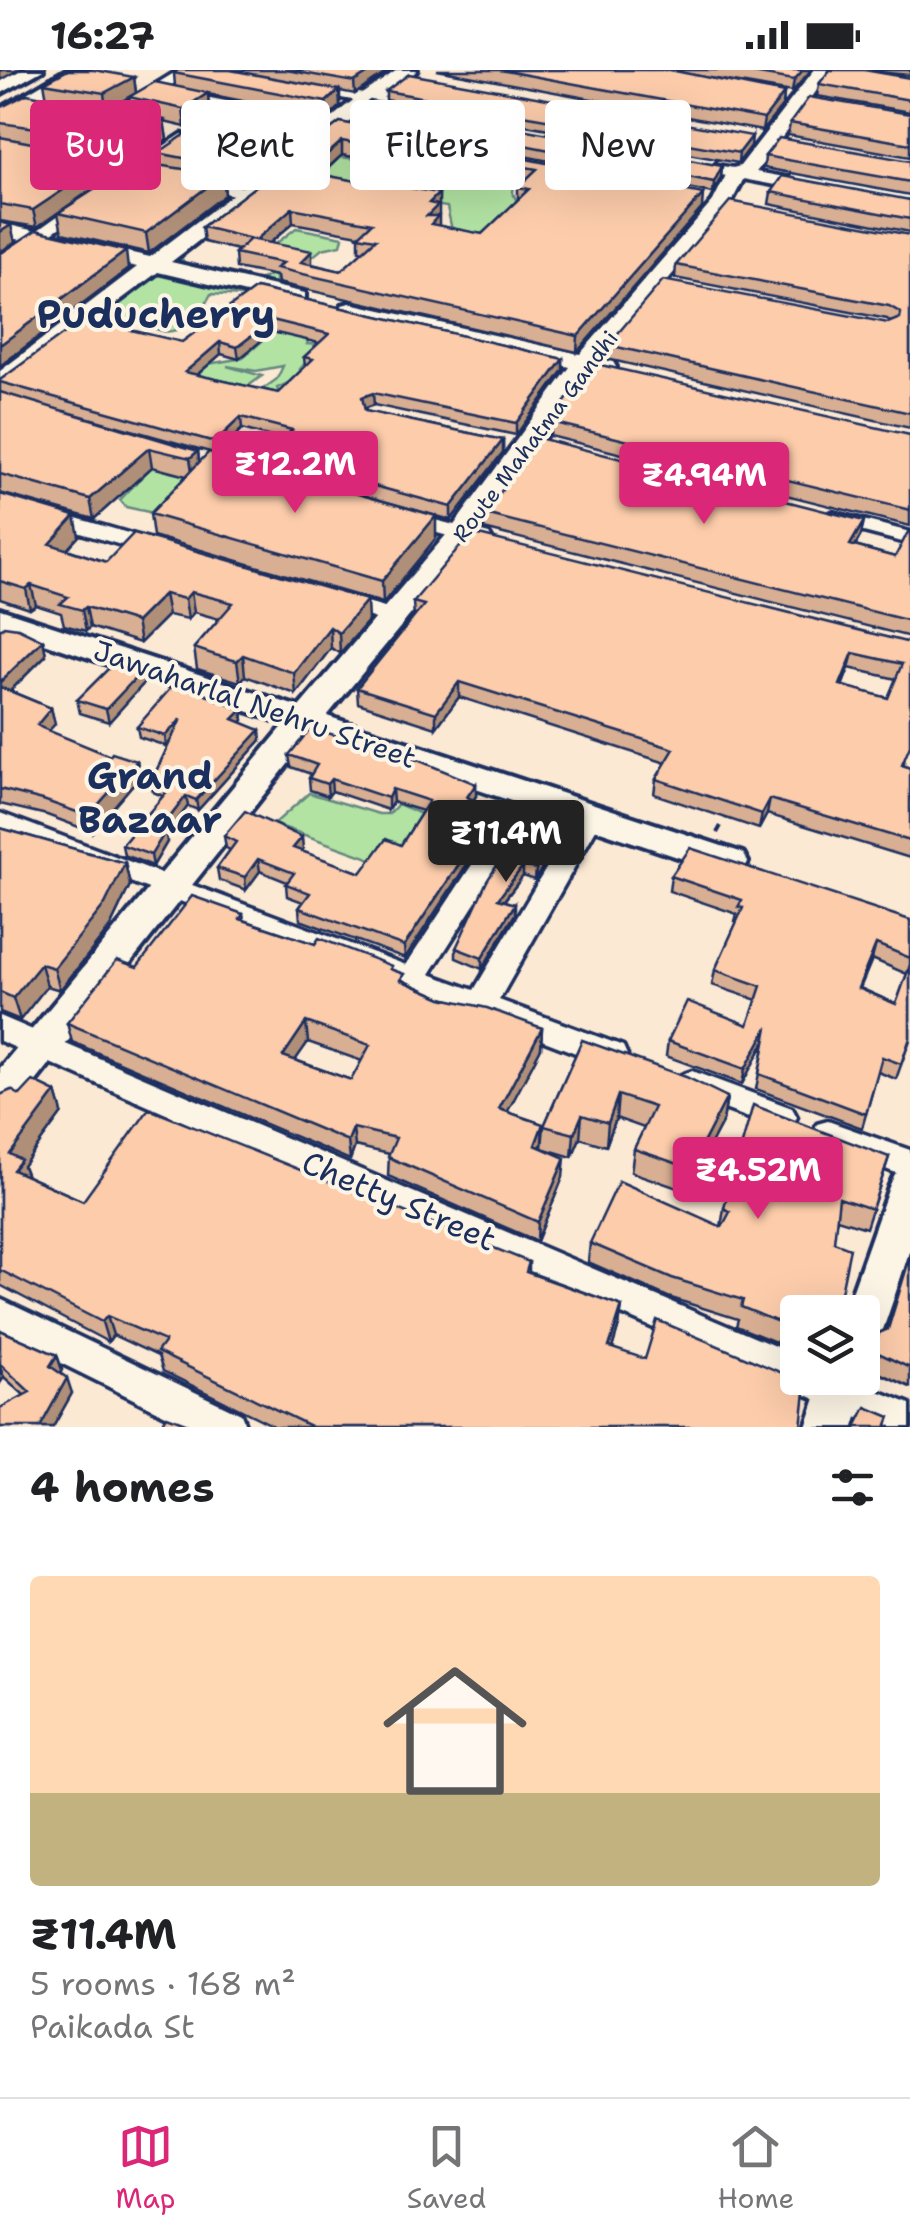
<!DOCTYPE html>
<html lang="en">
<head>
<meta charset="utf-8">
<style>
	:root { --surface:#fff; --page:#f2f2f2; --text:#202124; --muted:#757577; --line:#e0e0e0; --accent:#db2777 }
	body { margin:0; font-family:"Shantell Sans",sans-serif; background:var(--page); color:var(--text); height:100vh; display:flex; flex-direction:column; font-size:38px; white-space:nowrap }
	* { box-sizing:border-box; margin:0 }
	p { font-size:32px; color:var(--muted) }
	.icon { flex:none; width:55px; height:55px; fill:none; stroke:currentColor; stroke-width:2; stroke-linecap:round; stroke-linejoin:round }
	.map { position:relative; height:1357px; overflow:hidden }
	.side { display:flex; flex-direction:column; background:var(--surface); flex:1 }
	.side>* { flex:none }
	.hud { position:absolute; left:30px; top:30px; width:850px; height:90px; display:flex; gap:20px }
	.buttons { position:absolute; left:780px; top:1225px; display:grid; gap:20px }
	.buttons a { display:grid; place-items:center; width:100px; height:100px; border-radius:10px; background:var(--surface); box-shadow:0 10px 40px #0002; font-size:50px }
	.price { position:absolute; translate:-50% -85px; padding:0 22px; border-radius:10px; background:var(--accent); color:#fff; font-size:32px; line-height:65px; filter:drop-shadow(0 2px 5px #0008) }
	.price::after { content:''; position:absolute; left:50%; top:60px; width:30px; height:22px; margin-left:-15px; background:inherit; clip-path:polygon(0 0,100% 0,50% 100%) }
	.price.selected { background:#222; color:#fff }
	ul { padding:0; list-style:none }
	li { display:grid; align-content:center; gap:20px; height:530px; padding:0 30px }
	li span { display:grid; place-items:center; height:310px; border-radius:10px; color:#555 }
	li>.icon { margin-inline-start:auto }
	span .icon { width:180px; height:180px; fill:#fffc; stroke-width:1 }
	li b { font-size:42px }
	h2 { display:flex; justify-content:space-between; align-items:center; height:120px; padding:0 30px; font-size:42px }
	.pill { padding:0 35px; border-radius:10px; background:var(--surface); box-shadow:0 10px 40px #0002; font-size:35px; line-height:90px }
	.pill.selected { background:var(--accent); color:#fff }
	.status { display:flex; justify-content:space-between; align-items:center; height:70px; padding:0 50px; background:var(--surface); direction:ltr }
	.status svg { height:28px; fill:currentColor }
	.tab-bar { display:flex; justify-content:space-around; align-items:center; height:140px; border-top:2px solid var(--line); background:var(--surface); font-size:28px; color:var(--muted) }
	.tab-bar a { display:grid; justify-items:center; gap:5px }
	.tab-bar .selected { color:var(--accent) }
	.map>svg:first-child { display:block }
	.green { fill:#b2e3a3; stroke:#668980; stroke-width:2.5 }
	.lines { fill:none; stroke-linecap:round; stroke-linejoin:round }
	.minor-casing { stroke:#1b2f5e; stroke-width:7 }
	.tertiary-casing { stroke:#1b2f5e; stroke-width:8 }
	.path { stroke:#1b2f5e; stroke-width:4; stroke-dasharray:8 8; stroke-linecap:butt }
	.minor { fill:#fcf5e5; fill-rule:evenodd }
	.tertiary { fill:#fcf5e5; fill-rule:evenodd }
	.wall { fill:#d9af93; stroke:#1b2f5e; stroke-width:2.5; fill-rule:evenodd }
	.shaded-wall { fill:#b08f78; stroke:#1b2f5e; stroke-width:2.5 }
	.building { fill:#fcccab; stroke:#1b2f5e; stroke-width:2.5; fill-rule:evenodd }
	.labels { text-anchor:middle; stroke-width:8; stroke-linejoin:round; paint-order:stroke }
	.far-street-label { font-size:22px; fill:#1b2f5e; stroke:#fcf5e5 }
	.street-label { font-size:28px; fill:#1b2f5e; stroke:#fcf5e5 }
	.near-street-label { font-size:32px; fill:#1b2f5e; stroke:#fcf5e5 }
	.district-label { font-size:38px; font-weight:bold; fill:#1b2f5e; stroke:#fcf5e5 }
	.far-town-label { font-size:40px; font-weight:bold; fill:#1b2f5e; stroke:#fcf5e5 }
</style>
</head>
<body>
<div class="status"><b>16:27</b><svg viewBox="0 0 49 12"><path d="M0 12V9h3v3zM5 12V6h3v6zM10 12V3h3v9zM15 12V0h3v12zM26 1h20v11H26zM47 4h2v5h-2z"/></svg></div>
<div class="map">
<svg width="910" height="1357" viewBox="0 0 910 1357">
	<rect width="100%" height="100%" fill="#fce9d4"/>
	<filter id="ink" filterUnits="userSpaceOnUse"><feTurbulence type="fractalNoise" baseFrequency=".01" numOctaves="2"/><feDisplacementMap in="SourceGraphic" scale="20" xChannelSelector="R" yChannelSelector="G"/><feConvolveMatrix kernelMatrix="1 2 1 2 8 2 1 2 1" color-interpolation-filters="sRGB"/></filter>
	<g filter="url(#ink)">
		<!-- green -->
		<g class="green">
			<polygon points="325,85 394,94 364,122 293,97"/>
			<polygon points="428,99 514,111 513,123 520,138 480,172 452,160 447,137 401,130"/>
			<polygon points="296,158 343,167 341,175 322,179 311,188 268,180"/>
			<path d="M178 181 185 194 257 210 273 205 277 212 260 220 257 227 211 224C199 247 176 273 151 256L156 246 129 252 123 258V270L40 269 120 211Z"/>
			<polygon points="273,261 310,266 307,274 321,275 300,299 307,304 277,318 281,327 259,322 277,309 283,296 256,301 227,296 262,306 240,322 168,333 208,294 243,288"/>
			<polygon points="156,392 170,402 206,409 162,445 126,437 120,430"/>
			<polygon points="309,723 379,744 389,744 398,734 426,746 400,783 374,790 274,754"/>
		</g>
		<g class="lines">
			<defs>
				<g id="minor">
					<polygon points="179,0 196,0 55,87 42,84"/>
					<polygon points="308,14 707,85 715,90 711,94 790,108 796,101 910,122 910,132 818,115 818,120 812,122 689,99 681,94 685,91 303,21 303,15"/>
					<polygon points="174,21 356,56 363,60 356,64 169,28 169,22"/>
					<polygon points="182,64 194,67 125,114 115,114 115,108"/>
					<polygon points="191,107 248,118 256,123 248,128 186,115 186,109"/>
					<polygon points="80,130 94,133 0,200 0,187"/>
					<polygon points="0,426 166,474 169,479 158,486 0,439"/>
					<polygon points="404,442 489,464 492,469 481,475 397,452 397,444"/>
					<polygon points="832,442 910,462 910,474 825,452 821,448"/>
					<polygon points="336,523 398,541 401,546 390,553 328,535 325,530"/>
					<polygon points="530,717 543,726 430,904 474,920 582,738 600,738 604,745 499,930 623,976 627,985 623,994 612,997 0,762 0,743 406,895 521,720"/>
					<polygon points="0,946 798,1286 798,1308 846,1308 910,1334 910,1357 879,1357 0,971"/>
					<polygon points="692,1001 792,1038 797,1047 792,1056 781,1060 681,1023 677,1014 681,1005"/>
					<polygon points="828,1051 910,1080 910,1108 817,1074 812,1064 817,1054"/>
					<polygon points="0,1229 241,1344 246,1357 190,1357 0,1263"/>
				</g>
				<g id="tertiary">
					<polygon points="21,0 43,0 0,24 0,12"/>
					<polygon points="66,0 88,0 0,53 0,39"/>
					<path d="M397 0H417C394 25 364 36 342 60L171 192 305 223V233L297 235 158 202 0 320V301L137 197 0 165V153L150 187 328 52C349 30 372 18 397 0Z"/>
					<polygon points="814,0 832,0 754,105 744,108 729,137 601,289 613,292 616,297 613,302 591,301 472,470 327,646 743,783 748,792 743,801 731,805 719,801 312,664 14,1039 0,1044 0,998 285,654 0,558 0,539 299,637 452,458 570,297 342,245 342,235 350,233 580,284 713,131 729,99 740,96"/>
					<polygon points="910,1098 910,1181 878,1274 862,1280 862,1242 845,1242 889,1117 895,1104"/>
					<polygon points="862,1293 869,1308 854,1357 806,1357 823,1308 862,1308"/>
				</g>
			</defs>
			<!-- minor casing -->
			<use href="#minor" class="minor-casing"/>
			<!-- tertiary casing -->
			<use href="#tertiary" class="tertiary-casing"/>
			<!-- path -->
			<polyline class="path" points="717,763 727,745"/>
			<!-- minor -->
			<use href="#minor" class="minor"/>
			<!-- tertiary -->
			<use href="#tertiary" class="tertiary"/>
		</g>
		<!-- wall -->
		<g class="wall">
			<path d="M178 0H390L355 24 340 21V36L327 48 208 24 209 41 185 57 164 52 167 70 133 92 99 86 111 88 113 105 37 157 0 151V38L47 28 44 13 134 7 136 23 175 16 174 3ZM135 24 129 27 132 43 110 38ZM84 36 105 40 86 51ZM70 61 73 81 47 76Z"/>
			<polygon points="437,0 811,0 792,22 693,5 784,23 783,35 762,61"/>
			<polygon points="830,0 910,0 910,5 876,2 910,8 910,42 817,26 819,14"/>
			<polygon points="386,21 751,76 738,93 386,30"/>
			<polygon points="354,42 722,96 721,107 713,123 355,53"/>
			<polygon points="910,44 910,87 788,65 790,53"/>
			<polygon points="310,46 311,60 241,114 224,110 225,125 149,183 62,163 58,143 159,95 158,83"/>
			<path d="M340 52 702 138 577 282 278 213 277 206 236 198 235 183 238 180 204 172 202 157ZM342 85 387 93 367 113 321 105ZM428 94 524 111 518 117V130L482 164 438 156 439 123 404 117ZM293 153 359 165V180L363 181 341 201 312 194 270 173Z"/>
			<polygon points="765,86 910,91 910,125 764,98"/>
			<polygon points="771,122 910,130 910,162 769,134"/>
			<polygon points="910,165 910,358 607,289 608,275 888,253 891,252 887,249 675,208 676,195"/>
			<path d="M256 218 563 289V300L516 365 374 335 364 338 365 341 503 370V382L451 450 267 398 266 386 282 370 242 359 217 384 64 341 198 381 199 392 436 468 383 533 153 466 150 444 186 406 152 397 94 449 0 423V310L182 272ZM272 262 319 273 304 287 305 297 278 323 197 305 221 284 239 289Z"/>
			<polygon points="551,352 910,365 910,456 550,366"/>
			<polygon points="0,424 79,466 67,479 106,492 368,551 340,583 331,578 296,624 245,606 240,612 197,599 194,578 219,549 194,542 188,549 168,545 140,573 90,557 86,561 64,555 61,543 36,535 30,539 0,529"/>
			<polygon points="485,444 861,465 855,476 895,487 910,462 910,567 484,459"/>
			<path d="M413 532 910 573 904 696 910 698V788L767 744 759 759 654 724 656 709 666 693 459 627 436 658 358 633 357 618 414 547ZM849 598 896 609 888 628 842 616Z"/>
			<polygon points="0,560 43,570 46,585 10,621 51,638 55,654 48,661 110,686 137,691 140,706 92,762 47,745 0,734"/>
			<polygon points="145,612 109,652 80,643 77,630"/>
			<polygon points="242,640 243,650 241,652 261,670 198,740 188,736 166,765 167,772 153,796 124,785 122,775 163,726 153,722 151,712 170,672 166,676 139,667 137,657"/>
			<polygon points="289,685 476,714 476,726 473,730 495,740 495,752 491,759 457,754 449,773 469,779 469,791 405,888 300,850 299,838 303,832 287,826 286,814 287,812 260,801 246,820 219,810 217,798 230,780 226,778 224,766 303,779 301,781 361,803 401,775 423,741 393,732 388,740 332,721 328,726 310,720 309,708 311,704 291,697"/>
			<polygon points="568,745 567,756 535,810 523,806 504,831 515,844 482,899 456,888 456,878 541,762"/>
			<polygon points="0,758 125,793 130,815 110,857 80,895 60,920 47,916 20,950 0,942"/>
			<path d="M671 806 910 850V970L896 1009 878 1002 862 1058 756 1019 765 971 742 1014 666 986 668 971 748 955 757 930 712 915 715 900 737 852 735 851 737 844 669 821ZM872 889 907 904 896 934 860 918Z"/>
			<path d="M243 844 244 850 392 900 404 911 442 928 542 958 541 978 507 1042 543 1054 540 1077 542 1078 544 1056 582 970 727 1027 723 1051 686 1121 631 1102 634 1079 644 1058 616 1048 606 1076 580 1068 572 1087 545 1079 563 1107 537 1171 388 1106 389 1084 355 1076 350 1090 72 972 67 953 137 897ZM308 972 362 991 351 1010 295 990Z"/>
			<polygon points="56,1022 62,1043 23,1096 27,1106 83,1131 529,1192 529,1202 622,1236 619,1255 612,1278 801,1357 276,1357 163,1301 158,1286 113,1265 108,1272 0,1215 0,1025 20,1025"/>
			<polygon points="889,1087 866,1158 837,1149 798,1242 798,1281 736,1256 738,1249 668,1227 588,1192 590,1173 721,1157 724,1138"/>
			<polygon points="910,1183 910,1317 868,1298 879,1263 886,1259"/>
			<polygon points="0,1260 57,1285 62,1300 60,1303 72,1323 53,1357 0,1357 24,1325 4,1307 0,1313"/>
		</g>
		<!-- shaded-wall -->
		<g class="shaded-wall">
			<polygon points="0,0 18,0 0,10"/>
			<polygon points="373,0 390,0 355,24 354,12"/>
			<polygon points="803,0 811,0 792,22 794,10"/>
			<polygon points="134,7 136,23 106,40 104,23"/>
			<polygon points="339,20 340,36 327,48 326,32"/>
			<polygon points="208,23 209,41 185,57 183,39"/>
			<polygon points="784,23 783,35 762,61 764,49"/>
			<polygon points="83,35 86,52 46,76 43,59"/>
			<polygon points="310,46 311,60 241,114 239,99"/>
			<polygon points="164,50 167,70 133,92 130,71"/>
			<polygon points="752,66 751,76 738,93 739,83"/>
			<polygon points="342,71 342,85 308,116 307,102"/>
			<polygon points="428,80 428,94 392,129 392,115"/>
			<polygon points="111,88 113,105 37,157 33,140"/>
			<polygon points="722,96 721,107 713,123 714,112"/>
			<polygon points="223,105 225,125 149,183 146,163"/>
			<polygon points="439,123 439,161 428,161 429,133"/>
			<polygon points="703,124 702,138 577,282 578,266"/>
			<polygon points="292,138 293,153 257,184 256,170"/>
			<polygon points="11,155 15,172 0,182 0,162"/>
			<polygon points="126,181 128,199 0,296 0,275"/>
			<polygon points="312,181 312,196 301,192"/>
			<polygon points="272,250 272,262 239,289 237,277"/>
			<polygon points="220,272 221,284 186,314 185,302"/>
			<polygon points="563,289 563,300 516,365 516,353"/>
			<polygon points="373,323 374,335 363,339 362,327"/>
			<polygon points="241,347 242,359 217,384 215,372"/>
			<polygon points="503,370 503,382 451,450 451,437"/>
			<polygon points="149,378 152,397 94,449 90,429"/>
			<polygon points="198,381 200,400 193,408 190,388"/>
			<polygon points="75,446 79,466 54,494 50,474"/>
			<polygon points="436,446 436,468 383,533 382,511"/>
			<polygon points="864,451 861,465 847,490 850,475"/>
			<polygon points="31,515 36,535 30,539 26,519"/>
			<polygon points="191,522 194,542 188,549 185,529"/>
			<polygon points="164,524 168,545 140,573 136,552"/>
			<polygon points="367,530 368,551 340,583 339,563"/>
			<polygon points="86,537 90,557 86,561 82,540"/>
			<polygon points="330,557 331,578 296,624 294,603"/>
			<polygon points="43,570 46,585 0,631 0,612"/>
			<polygon points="853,583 849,598 837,630 840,615"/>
			<polygon points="243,585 245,606 240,612 237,591"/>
			<polygon points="143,600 145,612 109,652 106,639"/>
			<polygon points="459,612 459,627 436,658 436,643"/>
			<polygon points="51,638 55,654 40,670 37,655"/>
			<polygon points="242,640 243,650 234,659 233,649"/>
			<polygon points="181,649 182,660 166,676 165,666"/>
			<polygon points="260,660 261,670 198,740 196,730"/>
			<polygon points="137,691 140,706 92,762 88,746"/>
			<polygon points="331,709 332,721 328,726 327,714"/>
			<polygon points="476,714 476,726 467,739 467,727"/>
			<polygon points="392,719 393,732 388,740 388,728"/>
			<polygon points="186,726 188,736 166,765 167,772 153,796 151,785 160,760"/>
			<polygon points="770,729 767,744 759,759 762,744"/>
			<polygon points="495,740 495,752 491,759 491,746"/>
			<polygon points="457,742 457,754 444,784 444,772"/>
			<polygon points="568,745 567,756 535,810 536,799"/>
			<polygon points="302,767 303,779 294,790 293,778"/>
			<polygon points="469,779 469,791 405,888 404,876"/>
			<polygon points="258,789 260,801 246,820 245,807"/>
			<polygon points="125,793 130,815 110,857 60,920 54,898"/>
			<polygon points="523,796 523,806 497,839 498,829"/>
			<polygon points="515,834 515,844 482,899 482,888"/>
			<polygon points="876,874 872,889 854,932 858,918"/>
			<polygon points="41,894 47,916 20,950 13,928"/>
			<polygon points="306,952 308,972 285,1005 283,986"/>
			<polygon points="768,957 765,971 742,1014 745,999"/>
			<polygon points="542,958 541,978 499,1058 499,1039"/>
			<polygon points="56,1022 62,1043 23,1096 28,1110 20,1121 10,1084"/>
			<polygon points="618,1025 616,1048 606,1076 608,1053"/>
			<polygon points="727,1027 723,1051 686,1121 690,1098"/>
			<polygon points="582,1045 580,1068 572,1087 574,1064"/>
			<polygon points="543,1054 542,1073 534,1094 535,1075"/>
			<polygon points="353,1058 355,1076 350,1090 348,1071"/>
			<polygon points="565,1088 563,1107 537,1171 538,1152"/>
			<polygon points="622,1236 619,1255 607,1296 609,1277"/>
			<polygon points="107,1246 113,1265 108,1272 102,1252"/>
			<polygon points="57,1285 62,1300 56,1311 50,1296"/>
			<polygon points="0,1297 4,1307 0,1313"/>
			<polygon points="67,1308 72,1323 53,1357 40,1357"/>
		</g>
		<!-- building -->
		<g class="building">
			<polygon points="68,0 94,0 134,7 104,23 44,13"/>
			<polygon points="178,0 230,0 339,20 326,32 174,3"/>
			<polygon points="286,0 373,0 354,12"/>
			<polygon points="500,0 670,0 784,23 764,49"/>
			<polygon points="735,0 803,0 794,10"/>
			<polygon points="830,0 864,0 910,8 910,30 819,14"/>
			<polygon points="409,4 752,66 739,83 386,21"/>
			<polygon points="155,12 208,23 183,39 129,27"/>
			<polygon points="27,24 83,35 43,59 0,53 0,38"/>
			<polygon points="809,27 910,44 910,74 790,53"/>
			<polygon points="234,31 310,46 239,99 158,83"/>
			<polygon points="370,31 722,96 714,112 354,42"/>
			<polygon points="109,38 164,50 130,71 70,61"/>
			<path d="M340 52 703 124 578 266 276 198 283 193 235 183 250 169 312 181 301 192 341 201 376 169 358 166 372 153 292 138 256 170 202 157ZM342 71 399 82 367 113 307 102ZM428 80 537 99 518 117 529 119 482 164 431 154 438 146H427L438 135 429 133 439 123 392 115Z"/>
			<polygon points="0,67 111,88 33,140 0,134"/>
			<polygon points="779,68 910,91 910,112 765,86"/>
			<polygon points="137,92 223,105 146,163 58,143"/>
			<polygon points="782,106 910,130 910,149 771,122"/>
			<polygon points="730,131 910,165 910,343 608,275 663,210 888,253 900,248 901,243 889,236 676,195"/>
			<polygon points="0,152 11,155 0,162"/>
			<polygon points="36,160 126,181 0,275 0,184"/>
			<path d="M256 218 563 289 516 353 373 323 362 327 365 341 503 370 451 437 266 386 292 360 241 347 215 372 0 312V310L84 249 182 272ZM272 250 329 264 304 287 313 289 278 323 185 302 220 272 237 277Z"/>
			<polygon points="592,293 910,365 910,440 551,352"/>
			<polygon points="0,322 198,381 190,388 149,378 90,429 0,404"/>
			<polygon points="539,368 864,451 850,475 895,487 908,462 910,462 910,551 485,444"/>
			<polygon points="209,382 436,446 382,511 150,444"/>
			<polygon points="0,424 75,446 50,474 106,492 134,463 367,530 339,563 330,557 294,603 243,585 237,591 215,585 194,578 233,533 191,522 185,529 164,524 136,552 86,537 82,540 60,534 68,527 31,515 26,519 0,511"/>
			<path d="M471 463 910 573V676L902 695 910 698V771L770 729 762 744 656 709 674 679 459 612 436 643 357 618 424 535 413 532ZM853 583 902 594 888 628 840 615Z"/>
			<polygon points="4,556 18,558 43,570 0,612 0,560"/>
			<polygon points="114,593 143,600 106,639 77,630"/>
			<polygon points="176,612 242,640 233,649 260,660 196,730 186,726 160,760 165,762 151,785 122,775 169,719 151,712 181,649 165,666 137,657"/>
			<polygon points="0,617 51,638 37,655 42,658 110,686 112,683 137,691 88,746 43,730 0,719"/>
			<polygon points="311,658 420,691 476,714 467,727 495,740 491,746 457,742 444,772 469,779 404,876 299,838 310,823 286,814 294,803 258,789 245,807 217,798 236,772 224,766 245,741 302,767 293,778 361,803 386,769 401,775 429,731 392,719 388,728 331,709 327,714 309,708 317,695 289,685"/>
			<polygon points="554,740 568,745 536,799 523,796 498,829 515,834 482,888 456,878 487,811 522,756 541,762"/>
			<polygon points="0,758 125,793 105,834 75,872 54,898 41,894 13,928 0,922"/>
			<polygon points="690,778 910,850 910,888 876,874 858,918 896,934 910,895 910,968 901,994 882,987 866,1044 759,1004 768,957 745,999 668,971 687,931 748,955 761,916 715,900 743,838 738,837 742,830 671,806"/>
			<path d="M192 826 243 844 240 849 315 874 319 868 392 896 390 899 404 904 400 910 442 928 487 938 542 958 499 1039 543 1054 535 1075 565 1088 538 1152 388 1087 396 1068 353 1058 348 1071 67 953 117 890 137 897ZM306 952 370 975 351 1010 283 986Z"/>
			<polygon points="582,970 686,1007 727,1027 690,1098 634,1079 654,1037 618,1025 608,1053 582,1045 574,1064 544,1056"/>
			<polygon points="33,1011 56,1022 10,1084 21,1090 13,1100 83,1131 149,1039 529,1192 526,1202 622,1236 609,1277 645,1289 657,1250 806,1313 801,1357 312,1357 157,1282 165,1271 107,1246 102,1252 0,1200 0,1025 11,1020 20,1025"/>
			<polygon points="753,1035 889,1087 872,1139 839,1128 834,1172 850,1178 837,1242 798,1242 798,1260 741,1237 743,1230 672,1208 590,1173 619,1111 722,1157 730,1142 724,1138"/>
			<polygon points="910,1187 910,1298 874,1281 879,1263 888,1259"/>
			<polygon points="0,1260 57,1285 50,1296 67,1308 40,1357 0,1357 0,1338 30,1322 0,1294"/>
			<polygon points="866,1337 890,1347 887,1355 891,1357 856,1357"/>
			<polygon points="167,1346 196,1357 160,1357"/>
		</g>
	</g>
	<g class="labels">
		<!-- far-street labels -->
		<g class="far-street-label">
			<text transform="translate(535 366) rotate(-53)" y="8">Route Mahatma Gandhi</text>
		</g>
		<!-- street labels -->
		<g class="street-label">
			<text transform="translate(255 634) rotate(19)" y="10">Jawaharlal Nehru Street</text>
		</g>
		<!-- near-street labels -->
		<g class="near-street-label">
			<text transform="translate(399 1131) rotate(23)" y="11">Chetty Street</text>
		</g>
		<!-- district labels -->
		<g class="district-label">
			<text x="150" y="719">Grand<tspan x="150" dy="44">Bazaar</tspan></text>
		</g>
		<!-- far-town labels -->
		<g class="far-town-label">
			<text x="156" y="258">Puducherry</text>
		</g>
	</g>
</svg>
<div class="buttons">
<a><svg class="icon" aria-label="layers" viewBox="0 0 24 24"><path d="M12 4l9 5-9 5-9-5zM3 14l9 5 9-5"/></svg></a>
</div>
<b class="price" style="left:295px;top:446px">₹12.2M</b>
<b class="price" style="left:704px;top:457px">₹4.94M</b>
<b class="price selected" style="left:506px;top:815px">₹11.4M</b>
<b class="price" style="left:758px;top:1152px">₹4.52M</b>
<div class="hud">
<a class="pill selected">Buy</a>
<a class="pill">Rent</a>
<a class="pill">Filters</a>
<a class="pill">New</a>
</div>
</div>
<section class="side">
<h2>4 homes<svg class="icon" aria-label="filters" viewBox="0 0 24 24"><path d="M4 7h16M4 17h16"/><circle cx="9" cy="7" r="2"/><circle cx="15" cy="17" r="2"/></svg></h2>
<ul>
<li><span style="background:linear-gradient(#ffd9b3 70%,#c2b280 0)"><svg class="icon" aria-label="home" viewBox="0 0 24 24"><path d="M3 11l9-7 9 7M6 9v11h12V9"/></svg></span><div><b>₹11.4M</b><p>5 rooms · 168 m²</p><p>Paikada St</p></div></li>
</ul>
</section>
<nav class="tab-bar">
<a class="selected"><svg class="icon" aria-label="map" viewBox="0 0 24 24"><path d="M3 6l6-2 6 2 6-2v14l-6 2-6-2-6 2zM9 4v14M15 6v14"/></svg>Map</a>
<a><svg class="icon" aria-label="saved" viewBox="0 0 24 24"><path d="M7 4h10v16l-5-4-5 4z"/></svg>Saved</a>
<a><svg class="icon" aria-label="home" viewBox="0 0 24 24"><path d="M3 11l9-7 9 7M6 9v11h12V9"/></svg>Home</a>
</nav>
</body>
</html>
